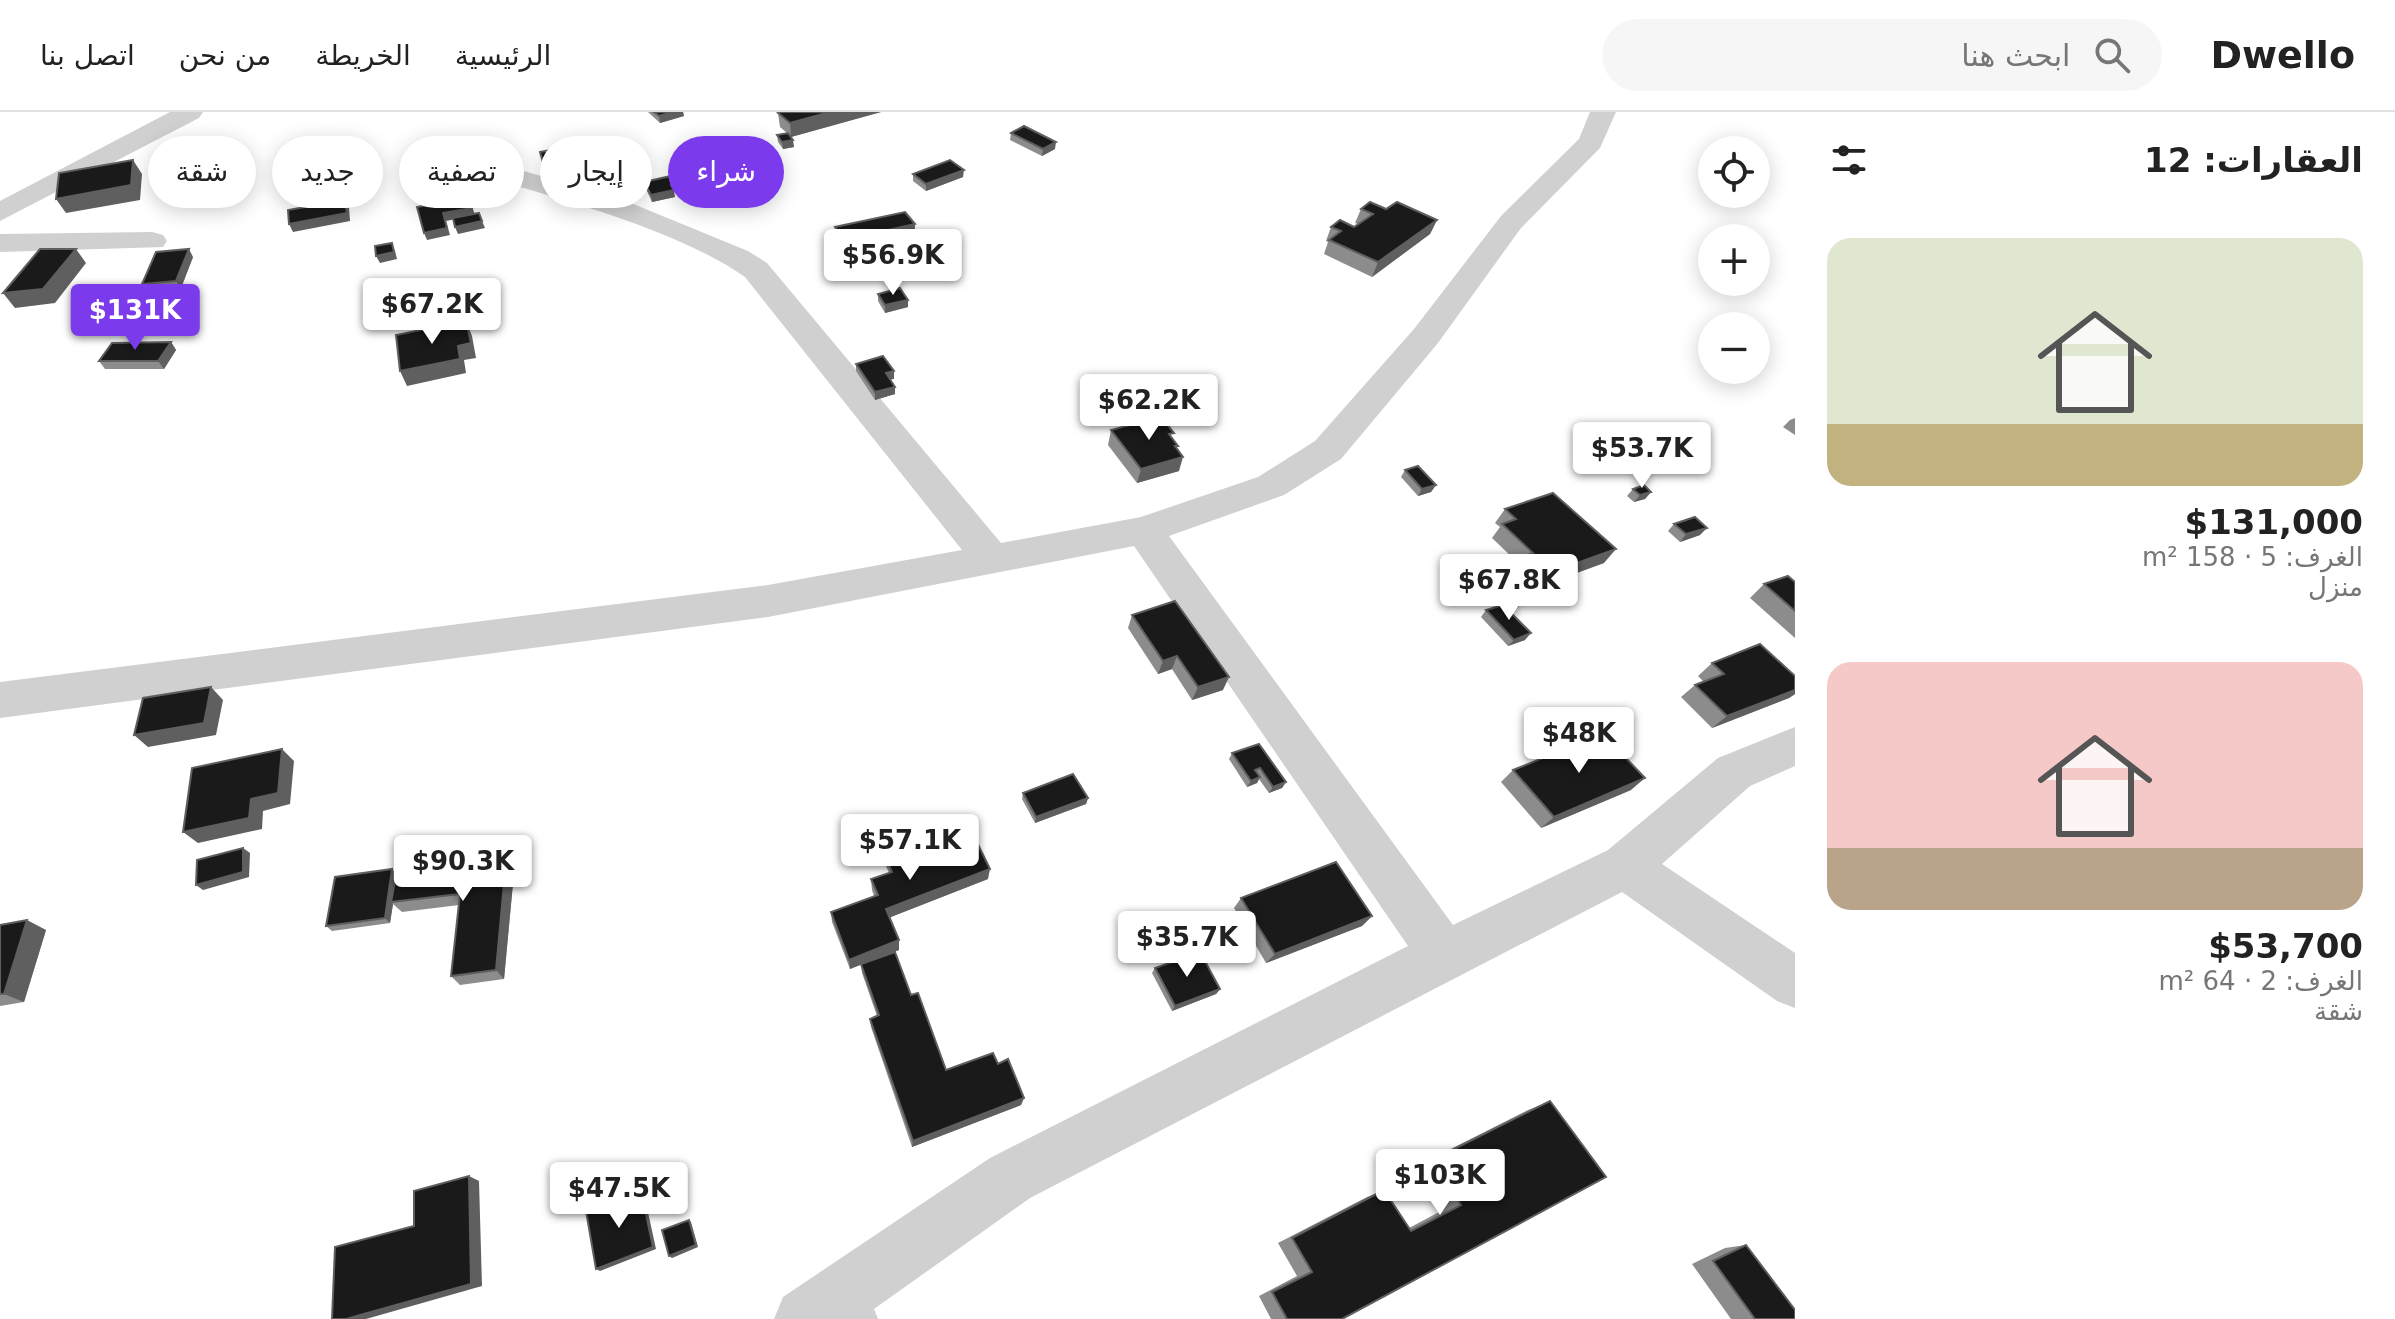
<!DOCTYPE html>
<html lang="ar">
<head>
<meta charset="utf-8">
<style>
	:root { --surface:#fff; --page:#f6f6f6; --text:#222; --muted:#767676; --line:#e0e0e0; --accent:#7c3aed }
	body { margin:0; font-family:"DejaVu Sans",Cairo,sans-serif; background:var(--page); color:var(--text); direction:rtl; height:100vh; display:flex; flex-direction:column; font-size:30px; white-space:nowrap }
	* { box-sizing:border-box; margin:0 }
	p { font-size:26px; color:var(--muted) }
	.icon { flex:none; width:44px; height:44px; fill:none; stroke:currentColor; stroke-width:2; stroke-linecap:round; stroke-linejoin:round }
	.map { position:relative; flex:1; overflow:hidden; direction:ltr }
	.panel { display:flex; flex-direction:column; background:var(--surface); width:600px }
	.panel>* { flex:none }
	.banner { position:absolute; left:24px; top:24px; width:760px; height:72px; direction:rtl; display:flex; gap:16px }
	.fabs { position:absolute; left:1698px; top:24px; display:grid; gap:16px }
	.fabs a { display:grid; place-items:center; width:72px; height:72px; border-radius:50%; background:var(--surface); box-shadow:0 4px 20px #0003; font-size:40px }
	.price { position:absolute; translate:-50% -68px; padding:0 18px; border-radius:8px; background:#fff; color:#222; font-size:26px; line-height:52px; filter:drop-shadow(0 2px 4px #0008) }
	.price::after { content:''; position:absolute; left:50%; top:48px; width:24px; height:18px; margin-left:-12px; background:inherit; clip-path:polygon(0 0,100% 0,50% 100%) }
	.price.on { background:var(--accent); color:#fff }
	ul { padding:0; list-style:none }
	li { display:grid; align-content:center; gap:16px; height:424px; padding:0 32px }
	li span { display:grid; place-items:center; height:248px; border-radius:24px; color:#555 }
	li>.icon { margin-inline-start:auto }
	span .icon { width:144px; height:144px; fill:#fffc; stroke-width:1 }
	li b { font-size:34px }
	h2 { display:flex; justify-content:space-between; align-items:center; height:96px; padding:0 32px; font-size:34px }
	.pill { padding:0 28px; border-radius:36px; background:var(--surface); box-shadow:0 4px 20px #0003; font-size:28px; line-height:72px }
	.pill.on { background:var(--accent); color:#fff }
	header { display:flex; align-items:center; gap:48px; box-sizing:border-box; height:112px; padding:0 40px; background:var(--surface); border-bottom:2px solid var(--line) }
	header strong { font-size:38px }
	nav { display:flex; gap:44px; margin-inline-start:auto; font-size:28px }
	.search { width:560px; height:72px; background:var(--page); display:flex; align-items:center; gap:20px; box-sizing:border-box; padding:0 28px; border-radius:44px; color:var(--muted); font-size:30px }
	main { display:flex; flex:1; min-height:0 }
	.map>svg:first-child { display:block }
	.lines { fill:none; stroke-linecap:round; stroke-linejoin:round }
	.minor { fill:#d0d0d0; fill-rule:evenodd }
	.wall { fill:#8c8c8c }
	.shaded-wall { fill:#5f5f5f }
	.building { fill:#1a1a1a; stroke:#5f5f5f; stroke-width:2 }
</style>
</head>
<body>
<header>
<strong>Dwello</strong>
<div class="search"><svg class="icon" aria-label="search" viewBox="0 0 24 24"><circle cx="10" cy="10" r="6"/><path d="M15 15l6 6"/></svg>ابحث هنا</div>
<nav><a>الرئيسية</a><a>الخريطة</a><a>من نحن</a><a>اتصل بنا</a></nav>
</header>
<main>
<section class="panel">
<h2>العقارات: 12<svg class="icon" aria-label="filters" viewBox="0 0 24 24"><path d="M4 7h16M4 17h16"/><circle cx="9" cy="7" r="2"/><circle cx="15" cy="17" r="2"/></svg></h2>
<ul>
<li><span style="background:linear-gradient(#dfe7d0 75%,#c2b280 0)"><svg class="icon" aria-label="home" viewBox="0 0 24 24"><path d="M3 11l9-7 9 7M6 9v11h12V9"/></svg></span><div><b>$131,000</b><p>الغرف: 5 · 158 m²</p><p>منزل</p></div></li>
<li><span style="background:linear-gradient(#f6c9c9 75%,#b9a48a 0)"><svg class="icon" aria-label="home" viewBox="0 0 24 24"><path d="M3 11l9-7 9 7M6 9v11h12V9"/></svg></span><div><b>$53,700</b><p>الغرف: 2 · 64 m²</p><p>شقة</p></div></li>
</ul>
</section>
<div class="map">
<svg width="1795" height="1207" viewBox="0 0 1795 1207">
	<rect width="100%" height="100%" fill="#fff"/>
	<g class="lines">
		<!-- minor -->
		<g class="minor">
			<polygon points="170,0 203,0 199,6 0,109 0,89"/>
			<path d="M1590 0H1616L1600 36 1521 116 1438 231 1341 347 1284 383 1169 424 1453 813 1608 738 1718 646 1795 615V654L1750 674 1662 752 1795 841V896L1777 889 1622 780 1030 1086 874 1197 878 1207H774L783 1185 990 1046 1408 834 1134 434 768 505 0 606V570L768 473 962 438 745 165C679 119 571 90 493 67L489 61 493 55 503 53 621 87 748 139 767 151 1001 431 1141 405 1258 365 1315 329 1414 217 1501 104 1579 27Z"/>
			<polygon points="152,120 163,123 167,129 163,135 0,140 0,122"/>
		</g>
	</g>
	<!-- wall -->
	<g class="wall">
		<polygon points="648,0 683,0 684,4 660,11"/>
		<polygon points="881,0 791,25 794,35 783,37 778,30 777,23 787,21 780,15 778,1"/>
		<polygon points="1011,21 1055,37 1042,44 1010,28"/>
		<polygon points="913,62 963,65 926,79 913,69"/>
		<polygon points="683,67 684,75 674,80 675,85 652,90 646,77 644,70"/>
		<polygon points="1361,97 1386,97 1437,108 1430,122 1372,165 1324,142 1328,130 1326,129 1331,115 1354,115 1358,112 1355,111"/>
		<polygon points="915,112 914,127 845,143 836,129 835,115"/>
		<polygon points="193,145 181,176 147,179 142,172"/>
		<polygon points="878,182 908,195 885,201 878,189"/>
		<polygon points="171,230 176,238 164,257 105,257 99,249"/>
		<polygon points="856,252 894,259 894,267 891,267 895,282 875,288 856,259"/>
		<polygon points="1795,306 1795,323 1783,315 1790,308"/>
		<polygon points="1111,318 1172,326 1177,337 1179,359 1137,371 1108,333"/>
		<polygon points="1405,358 1436,373 1431,380 1418,384 1401,365"/>
		<polygon points="1633,377 1651,380 1645,387 1634,390 1627,384"/>
		<polygon points="1505,397 1604,451 1573,462 1562,476 1523,490 1516,497 1487,468 1497,454 1515,448 1492,426 1500,415 1495,411"/>
		<polygon points="1674,412 1700,423 1680,430 1668,419"/>
		<polygon points="1795,470 1795,526 1750,486 1764,472"/>
		<polygon points="1486,498 1525,528 1508,534 1481,505"/>
		<polygon points="1132,503 1223,578 1192,588 1172,557 1158,562 1128,516"/>
		<polygon points="1712,551 1795,564 1795,582 1789,586 1712,616 1681,585 1695,573 1704,570 1698,564"/>
		<polygon points="1232,641 1286,670 1282,676 1269,681 1259,667 1257,671 1247,675 1229,647"/>
		<polygon points="1513,658 1631,678 1541,716 1501,670"/>
		<polygon points="1023,681 1088,686 1086,692 1035,711 1022,687"/>
		<polygon points="882,734 988,767 890,805 899,838 872,848 911,883 946,958 998,952 1024,986 1021,993 912,1035 871,915 870,907 877,904 862,861 861,852 850,857 832,810 831,800 874,784 872,778 871,767 889,761 882,745"/>
		<polygon points="507,739 515,750 504,867 460,873 451,864 459,793 402,800 393,792 390,811 332,819 326,814 396,761"/>
		<polygon points="1241,786 1372,804 1362,814 1266,851 1234,796"/>
		<polygon points="0,813 46,818 24,890 0,894"/>
		<polygon points="1155,856 1220,877 1216,882 1172,899 1152,861"/>
		<polygon points="1550,989 1606,1065 1342,1207 1271,1207 1259,1184 1297,1164 1278,1131 1367,1085 1384,1078 1409,1116 1441,1099 1413,1056 1528,998"/>
		<polygon points="1746,1133 1795,1207 1731,1207 1692,1152 1725,1136"/>
	</g>
	<!-- shaded-wall -->
	<g class="shaded-wall">
		<polygon points="673,0 683,0 684,4 660,11 659,4"/>
		<polygon points="830,0 881,0 791,25 790,11"/>
		<polygon points="793,28 794,35 783,37 782,30"/>
		<polygon points="1056,30 1055,37 1042,44 1043,37"/>
		<polygon points="133,48 142,62 140,88 66,101 56,87"/>
		<polygon points="556,51 558,59 546,61 544,54"/>
		<polygon points="964,58 963,65 926,79 926,72"/>
		<polygon points="683,67 684,75 674,80 675,85 652,90 651,83"/>
		<polygon points="469,85 475,103 446,109 450,123 427,128 424,121 443,101"/>
		<polygon points="345,88 349,95 350,109 293,120 289,112"/>
		<polygon points="1437,108 1430,122 1372,165 1378,150"/>
		<polygon points="482,109 485,116 458,122 455,115"/>
		<polygon points="915,112 914,127 845,143 844,128"/>
		<polygon points="392,131 395,139 397,147 380,151 376,144"/>
		<polygon points="76,137 86,151 55,191 15,196 3,181"/>
		<polygon points="189,137 193,145 181,176 176,169"/>
		<polygon points="908,188 908,195 885,201 885,193"/>
		<polygon points="466,209 472,224 476,246 464,248 466,261 407,274 400,259 458,234"/>
		<polygon points="171,230 176,238 164,257 158,249"/>
		<polygon points="894,259 894,267 886,268 886,261"/>
		<polygon points="895,275 895,282 875,288 875,280"/>
		<polygon points="1183,345 1179,359 1137,371 1141,357"/>
		<polygon points="1436,373 1431,380 1418,384 1422,377"/>
		<polygon points="1651,380 1645,387 1634,390 1640,383"/>
		<polygon points="1707,416 1700,423 1680,430 1686,422"/>
		<polygon points="1616,437 1604,451 1555,469 1566,455"/>
		<polygon points="1573,462 1562,476 1523,490 1516,497 1534,477"/>
		<polygon points="1531,521 1525,528 1508,534 1514,528"/>
		<polygon points="1177,544 1172,557 1158,562 1163,549"/>
		<polygon points="1229,565 1223,578 1192,588 1198,575"/>
		<polygon points="211,575 223,588 216,623 148,635 134,623"/>
		<polygon points="1795,578 1795,582 1789,586 1712,616 1727,604"/>
		<polygon points="282,637 294,649 290,692 263,699 262,717 198,731 183,720 251,687"/>
		<polygon points="1260,665 1257,671 1247,675 1251,669"/>
		<polygon points="1645,666 1631,678 1541,716 1554,705"/>
		<polygon points="1286,670 1282,676 1269,681 1273,675"/>
		<polygon points="1088,686 1086,692 1035,711 1036,705"/>
		<polygon points="243,736 250,741 249,765 203,778 196,773"/>
		<polygon points="507,739 515,750 504,867 496,858"/>
		<polygon points="392,757 398,763 391,790 393,792 390,811 385,806"/>
		<polygon points="990,757 988,767 886,807 886,797"/>
		<polygon points="1372,804 1362,814 1266,851 1275,842"/>
		<polygon points="27,808 46,818 24,890 4,882"/>
		<polygon points="899,828 899,838 850,857 849,848"/>
		<polygon points="1220,877 1216,882 1172,899 1175,894"/>
		<polygon points="1024,986 1021,993 912,1035 913,1029"/>
		<polygon points="469,1064 479,1069 482,1174 366,1207 346,1207"/>
		<polygon points="641,1079 644,1082 656,1137 600,1159 596,1157"/>
		<polygon points="689,1108 691,1110 698,1135 672,1146 669,1144"/>
	</g>
	<!-- building -->
	<g class="building">
		<polygon points="654,0 673,0 659,4"/>
		<polygon points="781,0 830,0 790,11 778,1"/>
		<polygon points="1024,14 1056,30 1043,37 1011,21"/>
		<polygon points="788,21 793,28 782,30 777,23"/>
		<polygon points="551,38 556,51 544,54 540,40"/>
		<polygon points="133,48 131,73 56,87 59,61"/>
		<polygon points="950,48 964,58 926,72 913,62"/>
		<polygon points="680,62 683,67 671,73 674,78 651,83 644,70"/>
		<polygon points="469,85 472,96 443,101 447,116 424,121 417,95"/>
		<polygon points="345,88 347,101 289,112 288,98"/>
		<polygon points="1370,90 1386,97 1397,90 1437,108 1378,150 1329,128 1341,119 1331,115 1340,108 1354,115 1373,102 1361,97"/>
		<polygon points="905,100 915,112 844,128 835,115"/>
		<polygon points="479,101 482,109 455,115 453,106"/>
		<polygon points="392,131 394,140 376,144 375,134"/>
		<polygon points="40,137 76,137 43,177 3,181"/>
		<polygon points="189,137 176,169 142,172 156,140"/>
		<polygon points="900,176 908,188 885,193 878,182"/>
		<polygon points="466,209 471,231 458,234 460,247 400,259 396,223"/>
		<polygon points="171,230 158,249 99,249 112,231"/>
		<polygon points="883,244 894,259 886,261 895,275 875,280 856,252"/>
		<polygon points="1161,305 1174,321 1169,322 1178,334 1175,334 1183,345 1141,357 1111,318"/>
		<polygon points="1418,354 1436,373 1422,377 1405,358"/>
		<polygon points="1644,373 1651,380 1640,383 1633,377"/>
		<polygon points="1553,381 1616,437 1566,455 1573,462 1534,477 1527,484 1497,454 1533,441 1502,412 1516,407 1505,397"/>
		<polygon points="1695,405 1707,416 1686,422 1674,412"/>
		<polygon points="1788,464 1795,470 1795,499 1764,472"/>
		<polygon points="1175,489 1229,565 1198,575 1177,544 1163,549 1132,503"/>
		<polygon points="1503,493 1531,521 1514,528 1486,498"/>
		<polygon points="1760,532 1795,564 1795,578 1727,604 1695,573 1724,562 1712,551"/>
		<polygon points="211,575 204,611 134,623 143,586"/>
		<polygon points="1603,622 1645,666 1554,705 1513,658"/>
		<polygon points="1259,632 1286,670 1273,675 1260,656 1255,658 1260,665 1251,669 1232,641"/>
		<polygon points="282,637 278,681 251,687 249,706 183,720 192,656"/>
		<polygon points="1073,662 1088,686 1036,705 1023,681"/>
		<polygon points="964,704 990,757 886,797 899,828 849,848 831,800 878,783 871,767 892,760 882,734"/>
		<polygon points="243,736 243,760 196,773 197,748"/>
		<polygon points="507,739 496,858 451,864 460,782 391,790 398,753"/>
		<polygon points="1336,750 1372,804 1275,842 1241,786"/>
		<polygon points="392,757 385,806 326,814 335,765"/>
		<polygon points="27,808 4,882 0,882 0,813"/>
		<polygon points="895,840 911,883 918,881 946,958 993,941 998,952 1008,947 1024,986 913,1029 870,907 879,903 861,852"/>
		<polygon points="1200,840 1220,877 1175,894 1155,856"/>
		<polygon points="1550,989 1606,1065 1342,1207 1287,1207 1272,1180 1312,1160 1292,1126 1384,1078 1411,1119 1461,1093 1432,1048"/>
		<polygon points="469,1064 471,1172 346,1207 332,1207 335,1135 414,1114 414,1079"/>
		<polygon points="641,1079 653,1135 596,1157 586,1099"/>
		<polygon points="689,1108 696,1133 669,1144 662,1118"/>
		<polygon points="1746,1133 1795,1198 1795,1207 1755,1207 1713,1149"/>
	</g>
</svg>
<div class="fabs">
<a><svg class="icon" aria-label="locate" viewBox="0 0 24 24"><circle cx="12" cy="12" r="6"/><path d="M12 2v4M12 18v4M2 12h4M18 12h4"/></svg></a>
<a>+</a>
<a>−</a>
</div>
<b class="price" style="left:893px;top:185px">$56.9K</b>
<b class="price" style="left:432px;top:234px">$67.2K</b>
<b class="price on" style="left:135px;top:240px">$131K</b>
<b class="price" style="left:1149px;top:330px">$62.2K</b>
<b class="price" style="left:1642px;top:378px">$53.7K</b>
<b class="price" style="left:1509px;top:510px">$67.8K</b>
<b class="price" style="left:1579px;top:663px">$48K</b>
<b class="price" style="left:910px;top:770px">$57.1K</b>
<b class="price" style="left:463px;top:791px">$90.3K</b>
<b class="price" style="left:1187px;top:867px">$35.7K</b>
<b class="price" style="left:1440px;top:1105px">$103K</b>
<b class="price" style="left:619px;top:1118px">$47.5K</b>
<div class="banner">
<a class="pill on">شراء</a>
<a class="pill">إيجار</a>
<a class="pill">تصفية</a>
<a class="pill">جديد</a>
<a class="pill">شقة</a>
</div>
</div>
</main>
</body>
</html>
